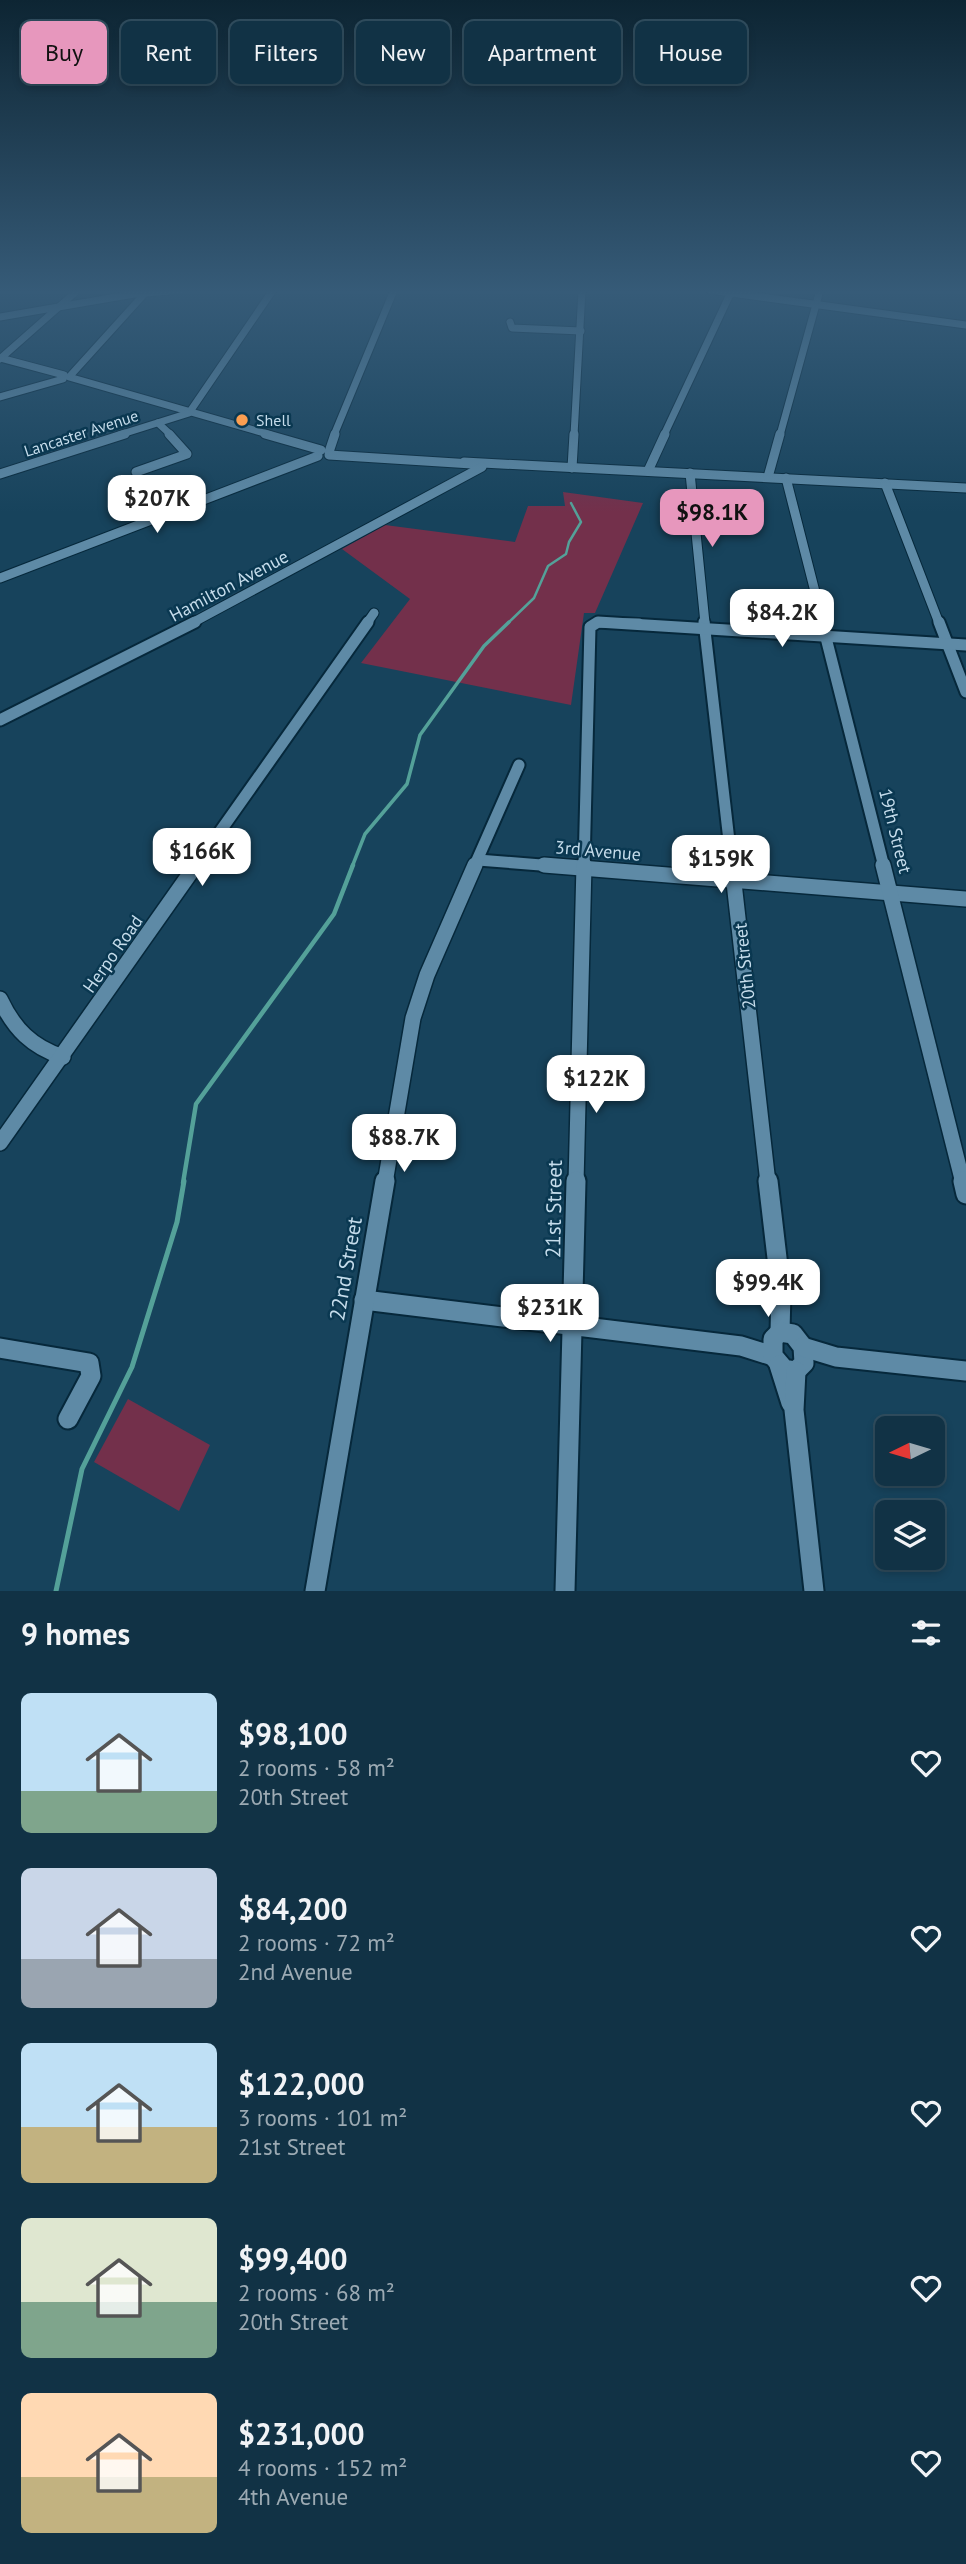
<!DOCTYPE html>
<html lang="en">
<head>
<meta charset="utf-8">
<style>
	:root { --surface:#113245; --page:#1e3e50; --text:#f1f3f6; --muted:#9caab3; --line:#304d5e; --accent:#e797bd }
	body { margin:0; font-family:"PT Sans",sans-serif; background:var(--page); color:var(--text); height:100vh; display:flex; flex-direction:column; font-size:26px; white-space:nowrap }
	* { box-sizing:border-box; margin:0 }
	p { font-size:23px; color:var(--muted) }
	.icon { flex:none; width:38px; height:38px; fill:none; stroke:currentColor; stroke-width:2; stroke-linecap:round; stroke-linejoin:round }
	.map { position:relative; height:1591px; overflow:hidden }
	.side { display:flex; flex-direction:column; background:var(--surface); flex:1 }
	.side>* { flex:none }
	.banner { position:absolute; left:21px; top:21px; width:924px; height:63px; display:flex; gap:14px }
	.needle { width:46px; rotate:265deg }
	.fabs { position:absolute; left:875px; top:1416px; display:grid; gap:14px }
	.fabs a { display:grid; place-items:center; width:70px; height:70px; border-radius:10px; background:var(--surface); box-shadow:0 4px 10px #0003,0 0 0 2px var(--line); font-size:35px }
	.price { position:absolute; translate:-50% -60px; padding:0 16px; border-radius:14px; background:#fff; color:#222; font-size:23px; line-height:46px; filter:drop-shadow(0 2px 4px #0008) }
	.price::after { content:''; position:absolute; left:50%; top:42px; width:21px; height:16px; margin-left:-10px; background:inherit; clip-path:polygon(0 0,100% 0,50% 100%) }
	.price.on { background:var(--accent); color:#111 }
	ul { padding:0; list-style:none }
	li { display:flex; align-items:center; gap:21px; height:175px; padding:0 21px }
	li span { display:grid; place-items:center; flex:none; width:196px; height:140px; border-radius:10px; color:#555 }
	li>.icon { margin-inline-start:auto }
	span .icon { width:84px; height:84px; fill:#fffc; stroke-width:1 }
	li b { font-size:30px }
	h2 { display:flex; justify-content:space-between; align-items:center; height:84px; padding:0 21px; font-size:30px }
	.chip { padding:0 24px; border-radius:10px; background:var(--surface); box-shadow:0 4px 10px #0003,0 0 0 2px var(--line); font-size:24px; line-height:63px }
	.chip.on { background:var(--accent); color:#111 }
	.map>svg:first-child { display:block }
	.green { fill:#73304b }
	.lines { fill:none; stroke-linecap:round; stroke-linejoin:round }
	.stream-far3 { stroke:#54a199; stroke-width:2.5 }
	.stream-far2 { stroke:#54a199; stroke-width:3.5 }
	.stream-far1 { stroke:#54a199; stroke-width:4.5 }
	.stream { stroke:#54a199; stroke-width:5 }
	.minor-far4-casing { stroke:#06283b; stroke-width:9 }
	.minor-far3-casing { stroke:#06283b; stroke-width:11 }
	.minor-far2-casing { stroke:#06283b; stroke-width:15 }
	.minor-far1-casing { stroke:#06283b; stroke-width:18 }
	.minor-casing { stroke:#06283b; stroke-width:23 }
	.minor-far4 { stroke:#5e8aa6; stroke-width:7 }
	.minor-far3 { stroke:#5e8aa6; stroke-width:9 }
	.minor-far2 { stroke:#5e8aa6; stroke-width:11 }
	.minor-far1 { stroke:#5e8aa6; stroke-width:15 }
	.minor { stroke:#5e8aa6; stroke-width:19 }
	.poi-dot { fill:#fb9e51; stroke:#0a3851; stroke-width:2.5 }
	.labels { text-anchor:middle; stroke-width:5; stroke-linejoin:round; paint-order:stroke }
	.far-poi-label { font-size:16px; fill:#c5dceb; stroke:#0a3851; text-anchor:start }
	.far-street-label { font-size:16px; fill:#c5dceb; stroke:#0a3851 }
	.street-label { font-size:18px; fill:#c5dceb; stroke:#0a3851 }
	.near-street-label { font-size:21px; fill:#c5dceb; stroke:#0a3851 }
</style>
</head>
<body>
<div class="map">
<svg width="966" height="1591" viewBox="0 0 966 1591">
	<rect width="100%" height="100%" fill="#17435c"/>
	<!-- green -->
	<g class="green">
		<polygon points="563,492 643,503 595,613 584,613 571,705 361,663 410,599 342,549 385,525 515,542 528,506 565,506"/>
		<polygon points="128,1399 210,1445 179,1511 94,1462"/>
	</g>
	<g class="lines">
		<!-- stream-far3 -->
		<polyline class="stream-far3" points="508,623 534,598 548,566 566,554 569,542 581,522 571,503"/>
		<!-- stream-far2 -->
		<polyline class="stream-far2" points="352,867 365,834 407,784 420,735 484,646 509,622"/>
		<!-- stream-far1 -->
		<polyline class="stream-far1" points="183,1183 196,1104 334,914 353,865"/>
		<!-- stream -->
		<polyline class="stream" points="56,1591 82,1469 132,1367 177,1222 184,1181"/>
		<defs>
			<g id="minor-far4">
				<polyline points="710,290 966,325"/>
				<polyline points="0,317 134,294 180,290"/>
				<polyline points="510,322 512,328 581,331"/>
				<polyline points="0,358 64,375"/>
				<polyline points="0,359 78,290"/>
				<polyline points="70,376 147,291"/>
				<polyline points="69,377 271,435"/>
				<polyline points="0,397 63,379"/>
				<polyline points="158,423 171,435"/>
				<polyline points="119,435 189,413 273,290"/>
				<polyline points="334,435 394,290"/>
				<polyline points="574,435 582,290"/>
				<polyline points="664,435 732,290"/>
				<polyline points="780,435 820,290"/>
			</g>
			<g id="minor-far3">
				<polyline points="265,434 321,450"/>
				<polyline points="329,452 335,434"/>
				<polyline points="329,455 472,464"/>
				<polyline points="464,462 966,488"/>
				<polyline points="572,468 574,434"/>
				<polyline points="648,471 665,434"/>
				<polyline points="136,472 187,454 169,434"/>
				<polyline points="690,473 705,623"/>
				<polyline points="0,474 125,434"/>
				<polyline points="768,477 780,434"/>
				<polyline points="786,478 823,623"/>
				<polyline points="885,483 939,623"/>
				<polyline points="0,578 318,456"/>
				<polyline points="192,623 482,467"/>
				<polyline points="367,623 374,613"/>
				<polyline points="596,623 639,623"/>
			</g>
			<g id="minor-far2">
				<polyline points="704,622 732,867"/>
				<polyline points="822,622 884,867"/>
				<polyline points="939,622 966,692"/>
				<polyline points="0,720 195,622"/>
				<polyline points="478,860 566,867"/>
				<polyline points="195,867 368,622"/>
				<polyline points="474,867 519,765"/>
				<polyline points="584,867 590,627 598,622 966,645"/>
			</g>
			<g id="minor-far1">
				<polyline points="544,865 966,899"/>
				<polyline points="732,865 768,1183"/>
				<polyline points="883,865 963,1183"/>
				<path d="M0 999C14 1029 32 1047 63 1057"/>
				<polyline points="0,1143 196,865"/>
				<polyline points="385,1183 413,1018 427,975 475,865"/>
				<polyline points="576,1183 584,865"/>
			</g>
			<g id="minor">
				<polyline points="768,1181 781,1292 780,1332"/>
				<polyline points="963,1181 966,1194"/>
				<polyline points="364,1300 741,1346 773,1356"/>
				<polygon points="780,1332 793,1334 803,1347 804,1363 796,1371 784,1369 773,1356 773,1339"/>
				<polyline points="803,1347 836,1357 966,1371"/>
				<polyline points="0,1348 89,1363 91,1376 68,1419"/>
				<polyline points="779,1365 791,1403"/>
				<polyline points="796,1371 794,1410 814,1591"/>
				<polyline points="315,1591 385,1181"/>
				<polyline points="565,1591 576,1181"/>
			</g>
		</defs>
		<!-- minor-far4 casing -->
		<use href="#minor-far4" class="minor-far4-casing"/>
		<!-- minor-far3 casing -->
		<use href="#minor-far3" class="minor-far3-casing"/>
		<!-- minor-far2 casing -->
		<use href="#minor-far2" class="minor-far2-casing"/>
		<!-- minor-far1 casing -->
		<use href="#minor-far1" class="minor-far1-casing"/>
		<!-- minor casing -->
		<use href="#minor" class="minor-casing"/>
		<!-- minor-far4 -->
		<use href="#minor-far4" class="minor-far4"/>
		<!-- minor-far3 -->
		<use href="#minor-far3" class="minor-far3"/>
		<!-- minor-far2 -->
		<use href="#minor-far2" class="minor-far2"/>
		<!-- minor-far1 -->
		<use href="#minor-far1" class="minor-far1"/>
		<!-- minor -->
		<use href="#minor" class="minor"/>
	</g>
	<!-- sky -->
	<linearGradient id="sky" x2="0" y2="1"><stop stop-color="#0d2533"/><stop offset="0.57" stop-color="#365b78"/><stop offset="1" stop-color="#365b78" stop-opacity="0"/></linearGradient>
	<rect width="966" height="512" fill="url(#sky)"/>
	<!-- markers -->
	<circle class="poi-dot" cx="242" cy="420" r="7"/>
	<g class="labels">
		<!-- far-poi labels -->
		<g class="far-poi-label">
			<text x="256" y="426">Shell</text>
		</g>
		<!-- far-street labels -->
		<g class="far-street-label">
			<text transform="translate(81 433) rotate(-18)" y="6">Lancaster Avenue</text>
		</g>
		<!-- street labels -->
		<g class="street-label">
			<text transform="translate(229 586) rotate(-28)" y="6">Hamilton Avenue</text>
			<text transform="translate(895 831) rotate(76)" y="6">19th Street</text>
			<text transform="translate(598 851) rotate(5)" y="6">3rd Avenue</text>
			<text transform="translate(113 954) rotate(-55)" y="6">Herpo Road</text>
			<text transform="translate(745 966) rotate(-96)" y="6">20th Street</text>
		</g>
		<!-- near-street labels -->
		<g class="near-street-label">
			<text transform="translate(554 1209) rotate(-89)" y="7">21st Street</text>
			<text transform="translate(346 1269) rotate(-80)" y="7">22nd Street</text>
		</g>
	</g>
</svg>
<div class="fabs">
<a><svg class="needle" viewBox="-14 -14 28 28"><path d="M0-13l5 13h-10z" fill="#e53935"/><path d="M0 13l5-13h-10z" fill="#9caab3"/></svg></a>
<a><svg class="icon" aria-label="layers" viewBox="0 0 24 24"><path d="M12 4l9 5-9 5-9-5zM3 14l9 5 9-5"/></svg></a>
</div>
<b class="price" style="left:157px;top:535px">$207K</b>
<b class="price on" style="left:712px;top:549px">$98.1K</b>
<b class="price" style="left:782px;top:649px">$84.2K</b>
<b class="price" style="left:202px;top:888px">$166K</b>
<b class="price" style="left:721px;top:895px">$159K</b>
<b class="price" style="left:596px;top:1115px">$122K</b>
<b class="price" style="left:404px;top:1174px">$88.7K</b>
<b class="price" style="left:768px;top:1319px">$99.4K</b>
<b class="price" style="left:550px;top:1344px">$231K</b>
<div class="banner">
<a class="chip on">Buy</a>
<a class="chip">Rent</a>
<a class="chip">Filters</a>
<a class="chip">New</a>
<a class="chip">Apartment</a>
<a class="chip">House</a>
</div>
</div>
<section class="side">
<h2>9 homes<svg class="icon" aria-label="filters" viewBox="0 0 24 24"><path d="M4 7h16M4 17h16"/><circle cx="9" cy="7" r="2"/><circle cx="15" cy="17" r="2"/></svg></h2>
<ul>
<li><span style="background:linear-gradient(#bfe0f5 70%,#7fa58c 0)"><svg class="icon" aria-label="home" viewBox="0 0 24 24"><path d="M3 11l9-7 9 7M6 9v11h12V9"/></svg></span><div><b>$98,100</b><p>2 rooms · 58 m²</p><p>20th Street</p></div><svg class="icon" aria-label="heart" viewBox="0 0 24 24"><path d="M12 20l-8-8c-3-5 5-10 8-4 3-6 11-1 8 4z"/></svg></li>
<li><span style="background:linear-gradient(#c9d6e8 65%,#9aa5b1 0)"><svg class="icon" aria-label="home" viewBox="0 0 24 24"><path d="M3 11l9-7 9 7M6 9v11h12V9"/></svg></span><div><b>$84,200</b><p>2 rooms · 72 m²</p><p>2nd Avenue</p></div><svg class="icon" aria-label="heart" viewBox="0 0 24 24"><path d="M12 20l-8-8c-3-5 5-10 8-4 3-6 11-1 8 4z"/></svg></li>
<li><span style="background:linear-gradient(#bfe0f5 60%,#c2b280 0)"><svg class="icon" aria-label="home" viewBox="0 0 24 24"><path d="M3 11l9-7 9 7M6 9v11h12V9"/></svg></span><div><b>$122,000</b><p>3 rooms · 101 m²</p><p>21st Street</p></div><svg class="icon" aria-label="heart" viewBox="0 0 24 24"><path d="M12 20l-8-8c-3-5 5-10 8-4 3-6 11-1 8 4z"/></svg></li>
<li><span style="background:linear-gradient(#dfe7d0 60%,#7fa58c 0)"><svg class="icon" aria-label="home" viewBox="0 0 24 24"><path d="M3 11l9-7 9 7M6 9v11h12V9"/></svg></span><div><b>$99,400</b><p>2 rooms · 68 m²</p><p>20th Street</p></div><svg class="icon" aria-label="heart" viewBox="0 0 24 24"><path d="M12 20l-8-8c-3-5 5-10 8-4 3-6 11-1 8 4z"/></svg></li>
<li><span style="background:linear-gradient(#ffd9b3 60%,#c2b280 0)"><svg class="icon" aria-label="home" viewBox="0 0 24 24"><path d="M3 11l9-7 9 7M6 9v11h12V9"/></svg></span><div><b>$231,000</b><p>4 rooms · 152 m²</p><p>4th Avenue</p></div><svg class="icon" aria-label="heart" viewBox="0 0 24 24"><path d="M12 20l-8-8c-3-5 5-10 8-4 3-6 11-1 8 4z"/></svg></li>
</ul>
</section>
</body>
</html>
